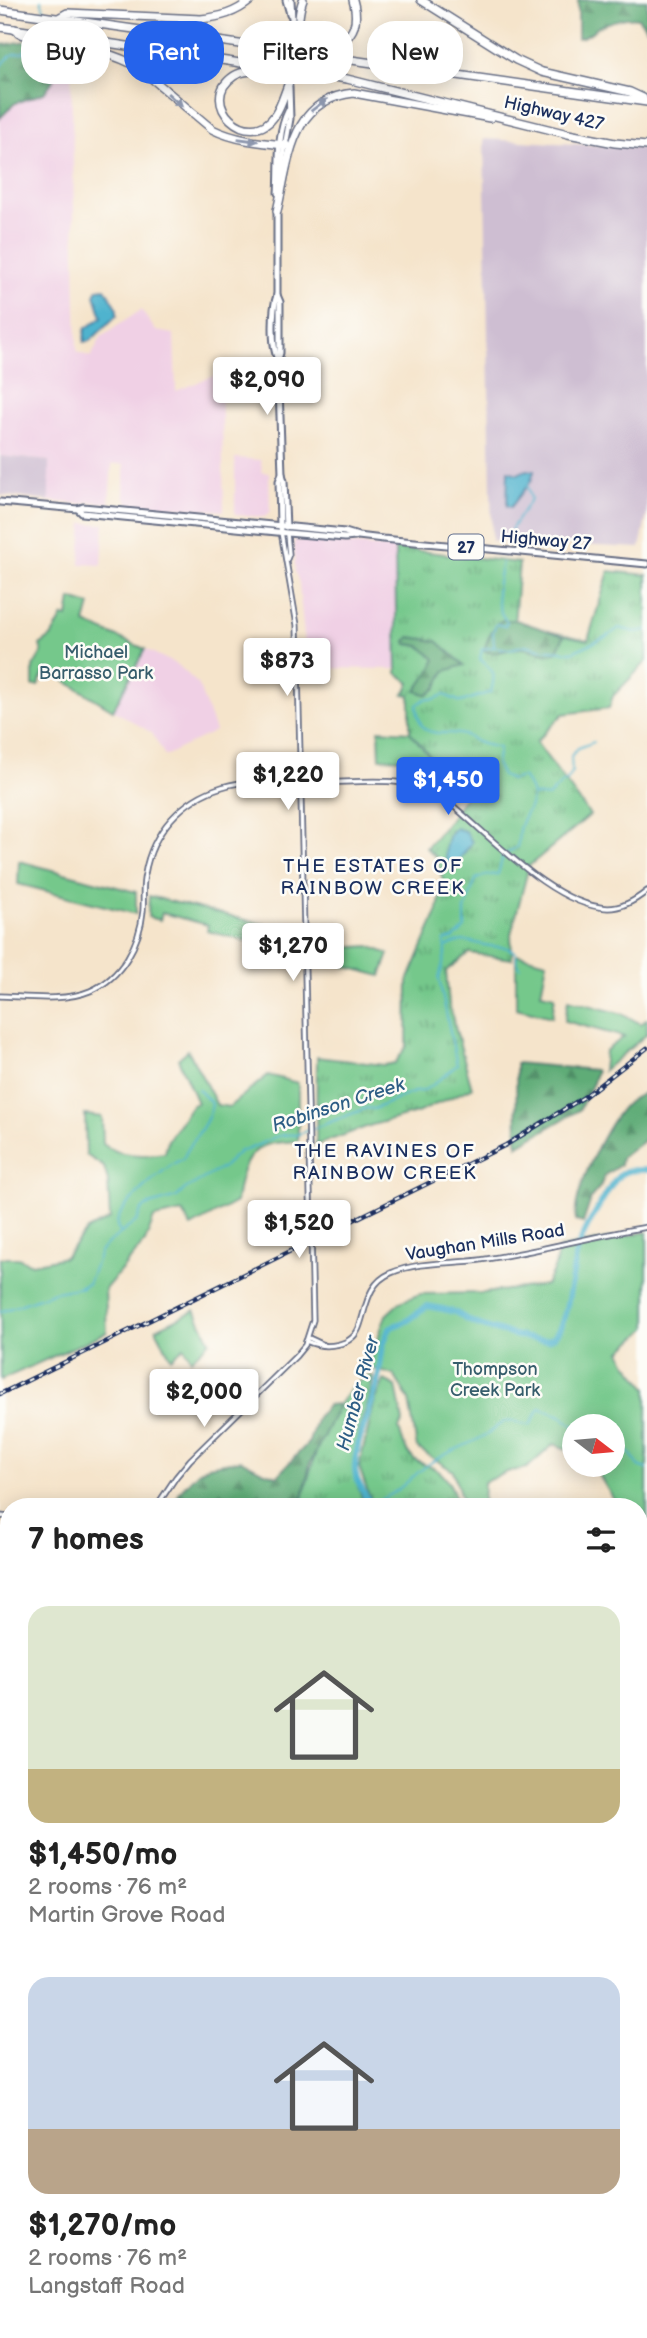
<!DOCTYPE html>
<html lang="en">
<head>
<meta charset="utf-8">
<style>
	:root { --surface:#fff; --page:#f6f6f6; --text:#222; --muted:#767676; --accent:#2563eb }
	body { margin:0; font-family:"Balsamiq Sans",sans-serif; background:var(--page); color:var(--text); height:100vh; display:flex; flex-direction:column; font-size:26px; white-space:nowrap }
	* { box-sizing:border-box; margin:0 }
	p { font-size:23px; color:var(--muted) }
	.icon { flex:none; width:38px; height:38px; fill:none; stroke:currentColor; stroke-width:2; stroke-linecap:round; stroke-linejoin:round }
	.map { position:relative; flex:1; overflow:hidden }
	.details { position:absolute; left:0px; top:1498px; width:648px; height:840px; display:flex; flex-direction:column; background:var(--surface); border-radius:28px 28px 0 0; box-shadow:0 4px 18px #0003 }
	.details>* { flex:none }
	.top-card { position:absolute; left:21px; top:21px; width:606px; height:63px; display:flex; gap:14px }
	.needle { width:46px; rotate:106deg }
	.fabs { position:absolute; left:562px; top:1414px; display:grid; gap:14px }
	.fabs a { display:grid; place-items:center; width:63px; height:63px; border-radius:50%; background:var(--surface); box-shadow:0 4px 18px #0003; font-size:35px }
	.price { position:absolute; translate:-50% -60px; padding:0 16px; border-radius:7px; background:#fff; color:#222; font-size:23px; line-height:46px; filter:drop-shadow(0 2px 4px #0008) }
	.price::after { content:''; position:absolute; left:50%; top:42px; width:21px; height:16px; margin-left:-10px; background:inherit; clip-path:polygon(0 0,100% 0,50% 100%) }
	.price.selected { background:var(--accent); color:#fff }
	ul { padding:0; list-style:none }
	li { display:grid; align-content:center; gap:14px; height:371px; padding:0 28px }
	li span { display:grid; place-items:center; height:217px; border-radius:21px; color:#555 }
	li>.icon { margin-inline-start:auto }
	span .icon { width:126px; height:126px; fill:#fffc; stroke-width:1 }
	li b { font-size:30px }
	h2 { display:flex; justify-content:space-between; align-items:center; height:84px; padding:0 28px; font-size:30px }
	.tag { padding:0 24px; border-radius:28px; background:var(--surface); box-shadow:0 4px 18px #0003; font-size:24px; line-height:63px }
	.tag.selected { background:var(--accent); color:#fff }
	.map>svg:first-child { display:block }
	.built { fill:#f0d0e5 }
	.industrial { fill:#cebed2 }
	.grass { fill:url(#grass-tufts); stroke:#487c74; stroke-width:2 }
	.forest { fill:url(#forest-firs); stroke:#3d6e6a; stroke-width:2 }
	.park { fill:#74c88b; stroke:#487c74; stroke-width:2 }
	.water { fill:#4fb3ce; stroke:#357196; stroke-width:2 }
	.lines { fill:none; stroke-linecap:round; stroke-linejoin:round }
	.stream { stroke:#4fb3ce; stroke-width:2 }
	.river { stroke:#4fb3ce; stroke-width:6 }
	.minor-casing { stroke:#676e84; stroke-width:7 }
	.major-casing { stroke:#676e84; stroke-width:9 }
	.highway-casing { stroke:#676e84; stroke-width:10 }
	.minor { stroke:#fff; stroke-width:3.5 }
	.major { stroke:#fff; stroke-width:5 }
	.highway { stroke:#fff; stroke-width:7 }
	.rail-casing { stroke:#1b2f5e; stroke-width:4.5 }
	.rail { stroke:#fdfcf7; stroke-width:2; stroke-dasharray:5; stroke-linecap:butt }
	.major-bridge-casing { stroke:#676e84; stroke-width:9; stroke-linecap:butt }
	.major-bridge { stroke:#fff; stroke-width:5 }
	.oneway { fill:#8d97ae }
	.labels { text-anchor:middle; stroke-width:5; stroke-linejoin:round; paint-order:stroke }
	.shield { fill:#fdfcf7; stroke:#5f6c8c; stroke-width:2 }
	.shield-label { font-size:16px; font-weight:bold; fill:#1b2f5e }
	.street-label { font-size:18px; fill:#1b2f5e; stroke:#fdfcf7 }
	.park-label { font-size:18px; fill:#365d6c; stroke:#fdfcf7 }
	.neighbourhood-label { font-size:19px; letter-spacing:2px; fill:#1b2f5e; stroke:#fdfcf7 }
	.water-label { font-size:19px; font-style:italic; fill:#2d5d85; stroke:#fdfcf7 }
</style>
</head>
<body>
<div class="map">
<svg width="647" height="2338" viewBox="0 0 647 2338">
	<defs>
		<pattern id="grass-tufts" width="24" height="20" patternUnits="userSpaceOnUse" patternTransform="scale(1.75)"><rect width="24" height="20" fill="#74c88b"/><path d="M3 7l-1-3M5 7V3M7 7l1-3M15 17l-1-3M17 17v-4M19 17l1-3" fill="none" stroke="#5ea375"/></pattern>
		<pattern id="forest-firs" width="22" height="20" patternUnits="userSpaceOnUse" patternTransform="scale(1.75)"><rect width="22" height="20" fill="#5fac77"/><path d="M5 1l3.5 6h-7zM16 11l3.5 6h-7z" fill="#4e8c65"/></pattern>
	</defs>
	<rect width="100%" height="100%" fill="#fdfcf7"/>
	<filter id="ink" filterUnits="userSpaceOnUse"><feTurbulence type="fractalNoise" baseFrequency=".0143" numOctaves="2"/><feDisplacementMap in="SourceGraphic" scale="14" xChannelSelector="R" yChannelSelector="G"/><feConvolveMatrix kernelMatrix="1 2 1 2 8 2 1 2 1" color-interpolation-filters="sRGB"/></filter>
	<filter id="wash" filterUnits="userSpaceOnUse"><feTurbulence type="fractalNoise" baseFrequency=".00686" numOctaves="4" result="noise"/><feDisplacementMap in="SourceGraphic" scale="28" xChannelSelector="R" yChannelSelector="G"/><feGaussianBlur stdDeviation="1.57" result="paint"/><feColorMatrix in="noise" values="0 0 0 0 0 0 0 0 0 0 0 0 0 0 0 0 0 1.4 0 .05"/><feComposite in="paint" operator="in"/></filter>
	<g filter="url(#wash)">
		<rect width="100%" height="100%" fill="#f5e4cb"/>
		<!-- built -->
		<g class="built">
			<polygon points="71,67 77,352 91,357 101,337 141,310 156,331 174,334 176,391 221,373 224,511 129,504 124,496 124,464 112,464 109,503 88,502 81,504 49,501 49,461 0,456 0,118 15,103 44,93 57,75"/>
			<polygon points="235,458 261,460 262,472 269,473 270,511 264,517 235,515"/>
			<polygon points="83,523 104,524 102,565 80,564"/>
			<polygon points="294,540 395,548 397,669 307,668 299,583 295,572"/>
			<polygon points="145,649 178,665 198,684 215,731 165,756 152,733 113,710"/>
		</g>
		<!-- industrial -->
		<g class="industrial">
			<polygon points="484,139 647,148 647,514 640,548 492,541"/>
			<polygon points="0,456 49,461 49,501 0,495"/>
		</g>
		<!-- grass -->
		<g class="grass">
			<polygon points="395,548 519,563 514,624 588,640 609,571 647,575 647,661 613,696 609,708 563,714 536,742 590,815 529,866 511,934 512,959 469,953 446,971 449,1005 472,1088 417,1113 372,1125 316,1145 317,1057 384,1065 395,1063 407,1046 408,981 438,910 443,881 437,858 426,848 445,826 466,795 459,784 432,767 434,761 410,732 410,695 404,694 410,683 397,673"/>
			<path d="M367 1376H373L370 1397 359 1430 354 1461V1475L365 1507H301C310 1466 329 1399 367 1376Z"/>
			<path d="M384 1380 396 1386 403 1422 399 1428C403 1442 406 1457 421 1463 428 1466 436 1468 441 1473 451 1482 455 1494 458 1507H373L359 1467 374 1404Z"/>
			<polygon points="9,1615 9,1688 0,1690 0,1616"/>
			<rect x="639" y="1628" width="8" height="77"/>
			<polygon points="9,1696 9,1805 0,1782 0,1697"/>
			<polygon points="9,1848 9,2013 0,2013 0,1851"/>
			<polygon points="639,1886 647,1888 647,1978 639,1976"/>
		</g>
		<!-- forest -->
		<g class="forest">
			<path d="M578 0H647V29L638 18C627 16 608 22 598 27 591 32 587 37 578 38Z"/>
			<polygon points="27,41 57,46 58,59 76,63 76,68 71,67 57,75 44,93 15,103 0,118 0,45"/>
			<path d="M503 620H516L564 636 557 651 551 654C542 653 533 650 523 648 509 647 498 656 484 651 487 640 492 625 503 620Z"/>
			<polygon points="410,637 437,641 464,665 445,671 436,688 428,695 416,691 433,666 435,659 420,646 407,644 406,641"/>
			<polygon points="516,1063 595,1070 596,1072 593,1083 579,1110 517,1146"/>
			<path d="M647 1091V1138L621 1158 620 1165 605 1175 600 1187 592 1196 583 1223 576 1221C571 1195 608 1119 628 1102 633 1098 641 1095 647 1091Z"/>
			<polygon points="337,1404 338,1407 310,1463 301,1507 173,1507 180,1491 198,1472 208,1466 241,1460 262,1471 277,1476 309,1442 317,1417 328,1405"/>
			<polygon points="0,1742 9,1775 9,1849 0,1854"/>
			<polygon points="306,2329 445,2329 446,2338 289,2338 299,2336"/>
		</g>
		<!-- park -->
		<g class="park">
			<polygon points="71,599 90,605 85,623 145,649 113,710 46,669 38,686 33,686 33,667 42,652 40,645 51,637 63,616 68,617"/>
			<polygon points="379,730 410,732 434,761 432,767 407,759 380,758"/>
			<polygon points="19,861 136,892 136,914 18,884"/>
			<polygon points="149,896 295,932 295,953 207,931 208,925 162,913 160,920 148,917"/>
			<polygon points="369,946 389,954 381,976 340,965 340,948"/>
			<polygon points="516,954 547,962 541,993 555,996 552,1017 516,1008"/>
			<polygon points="568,1000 623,1014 641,1024 647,1019 647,1034 603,1071 605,1051 624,1037 565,1021"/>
			<path d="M188 1050 217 1105 229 1107 268 1075 298 1083V1141C289 1142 279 1142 270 1144 244 1150 239 1180 236 1202L191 1227 183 1212 154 1218 145 1242 105 1289 107 1332 1 1380 0 1258H18L32 1264 65 1257 87 1230 110 1219 108 1181 104 1167 86 1155 85 1115 102 1117 103 1144C118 1157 146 1156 165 1153L168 1140 192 1105 197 1103 178 1059Z"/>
			<polygon points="647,1232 647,1328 621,1351 626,1362 647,1388 647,1549 639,1551 639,1507 618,1507 596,1470 590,1465 612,1465 612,1426 574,1426 574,1452 554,1444 527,1468 507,1472 484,1482 483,1507 464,1507 453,1471 417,1448 409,1400 394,1375 367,1367 386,1315 400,1302 420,1294 484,1293 546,1285 555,1267 559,1248"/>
			<polygon points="195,1310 210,1341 191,1359 184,1347 171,1358 156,1329"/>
			<polygon points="647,2270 647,2338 468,2338 468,2329 639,2329 639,2272"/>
		</g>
		<!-- water -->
		<g class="water">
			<polygon points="105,288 117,307 117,315 90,341 84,342 85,329 102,317 95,295 98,289"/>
			<polygon points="526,470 534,471 531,481 511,507 507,506 508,471 518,474"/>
			<path d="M455 828 465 831 472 842 451 871C443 857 443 839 455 828Z"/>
		</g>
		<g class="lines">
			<!-- stream -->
			<g class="stream">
				<polyline points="41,0 46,15"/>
				<polyline points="38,30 45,21"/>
				<polyline points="0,80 0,66 13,54 24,52 31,41"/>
				<polyline points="509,540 512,528 531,499 527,485"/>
				<path d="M494 646 493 632 496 624 505 626 507 622C492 604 497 584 502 562"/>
				<polyline points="533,795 548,797 562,783 567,781 572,772 571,756 578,748 594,742"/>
				<path d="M446 947C470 936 468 943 490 946 502 948 504 944 516 953L517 962 520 967"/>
				<path d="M121 1233C118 1229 117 1229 117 1223 119 1206 167 1164 183 1159 191 1139 209 1125 212 1104L198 1089"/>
				<path d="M0 1312 55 1292 83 1287 80 1286 88 1284 100 1252 108 1243 137 1221 141 1211 146 1206 177 1197 185 1189 222 1168 240 1151C257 1150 273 1131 296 1135L367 1108 374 1109 414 1092 423 1091 434 1084 457 1065 439 979 446 951 444 941 453 939 465 928V909L476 879 484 876 498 874 503 856 517 847C519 841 518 836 519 830 524 807 543 804 523 777L511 780 502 776 496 764 499 748C492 746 484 745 477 742 473 740 471 737 467 736 443 727 419 746 417 705L425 699H434L444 695 461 702 491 692C496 673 495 672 480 659L482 649 494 647 510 649 526 645 540 649 572 652 608 636 619 628 635 632 647 630"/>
				<polyline points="612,1445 630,1453 639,1466 647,1469"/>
				<path d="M369 1502C395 1500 411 1475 432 1462 449 1451 468 1445 486 1435 493 1431 500 1421 509 1421 515 1421 523 1425 530 1425L540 1408 561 1416 574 1426 603 1421 609 1426"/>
			</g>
			<!-- river -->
			<g class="river">
				<path d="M370 1507C366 1493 354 1481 355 1467 356 1436 373 1408 378 1378 382 1360 380 1343 391 1327L407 1321 427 1306C436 1308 445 1309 454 1312 460 1314 466 1320 472 1322 486 1328 539 1344 550 1339 568 1333 572 1265 578 1248 582 1235 611 1182 621 1174 628 1169 639 1170 647 1170"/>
				<polyline points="0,1691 9,1691"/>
				<polyline points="0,2243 9,2247"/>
				<polyline points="124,2329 130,2338"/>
				<polyline points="619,2329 626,2338"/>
				<polyline points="279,2338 292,2329"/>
				<polyline points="412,2338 420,2329"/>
				<polyline points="593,2338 595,2329"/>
			</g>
		</g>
	</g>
	<g filter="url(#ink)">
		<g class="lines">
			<defs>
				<g id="minor">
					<polyline points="287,534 289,554 287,559"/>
					<path d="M0 996C28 997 64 1002 90 991 122 978 140 943 143 911 144 898 142 886 145 874 152 832 182 799 222 787 254 777 290 783 323 783 366 782 409 774 446 800 489 834 552 906 608 908 623 908 636 900 647 891"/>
					<polyline points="309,1338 324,1345"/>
					<path d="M306 1341C324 1349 353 1348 360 1325 367 1304 368 1283 391 1273 419 1261 451 1264 480 1260 536 1252 592 1236 647 1227"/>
					<polyline points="156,1507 176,1477 190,1460 296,1356 305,1345 313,1320 297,625 280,526"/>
					<polyline points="0,1516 9,1517"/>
					<polyline points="639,1588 647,1590"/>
					<polyline points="0,1745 9,1745"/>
				</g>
				<g id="major">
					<polyline points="286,0 290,14"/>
					<polyline points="291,0 293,39"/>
					<polyline points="280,173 290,119 289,87"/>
					<path d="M278 193C280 166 276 135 288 111"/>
					<path d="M277 209V295C272 309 271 346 278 359"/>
					<polyline points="277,295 280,302 280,353 278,359 282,474 279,481 280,526"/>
					<polyline points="282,474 284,481 286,527"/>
					<polyline points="0,502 78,509 83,507 345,532 358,536 383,539 647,564"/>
					<polyline points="78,509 82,513 287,533 345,538 355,537"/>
					<polyline points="0,2165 9,2167"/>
					<polyline points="639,2262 647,2260"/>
					<polyline points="462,2338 462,2329"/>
				</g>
				<g id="highway">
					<polyline points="421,0 516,60 542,72 630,92 643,98"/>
					<polyline points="0,10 647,102"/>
					<path d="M60 17 67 13 201 19C220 17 236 13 251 0"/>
					<polyline points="0,27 347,79 568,134 615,143 647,146"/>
					<path d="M14 29C30 42 53 41 73 45 95 49 117 56 137 66L212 129C234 140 261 143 286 145"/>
					<path d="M293 39C301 25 297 15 303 0"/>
					<path d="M310 49C342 49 363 34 353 0"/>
					<path d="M282 72C266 73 248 67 234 76 195 102 250 153 275 115 282 105 285 91 290 80"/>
					<path d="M277 211C289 161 290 99 354 93L490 118"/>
				</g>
			</defs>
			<!-- minor casing -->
			<use href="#minor" class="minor-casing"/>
			<!-- major casing -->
			<use href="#major" class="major-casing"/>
			<!-- highway casing -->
			<use href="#highway" class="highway-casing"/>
			<!-- minor -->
			<use href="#minor" class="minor"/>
			<!-- major -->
			<use href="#major" class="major"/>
			<!-- highway -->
			<use href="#highway" class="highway"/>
			<defs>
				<polyline id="rail" points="0,1394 506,1145 584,1097 647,1048"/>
			</defs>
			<!-- rail casing -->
			<use href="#rail" class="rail-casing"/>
			<!-- rail -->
			<use href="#rail" class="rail"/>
			<defs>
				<polyline id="major-bridge" points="290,80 293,39"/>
			</defs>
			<!-- major-bridge casing -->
			<use href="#major-bridge" class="major-bridge-casing"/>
			<!-- major-bridge -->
			<use href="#major-bridge" class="major-bridge"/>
		</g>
		<!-- one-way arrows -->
		<defs><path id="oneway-solid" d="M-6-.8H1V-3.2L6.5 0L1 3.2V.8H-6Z" transform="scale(1.75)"/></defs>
		<g class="oneway">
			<use href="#oneway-solid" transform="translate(175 100) rotate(42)"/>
			<use href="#oneway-solid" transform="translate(319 105) rotate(-37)"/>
			<use href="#oneway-solid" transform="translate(248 140) rotate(8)"/>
		</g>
	</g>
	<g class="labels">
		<!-- shield labels -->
		<rect class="shield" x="448.5" y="534.5" width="35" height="25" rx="5"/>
		<g class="shield-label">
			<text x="466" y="553">27</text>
		</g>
		<!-- street labels -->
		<g class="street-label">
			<text transform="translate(554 113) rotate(13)" y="6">Highway 427</text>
			<text transform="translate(546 540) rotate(5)" y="6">Highway 27</text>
			<text transform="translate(485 1242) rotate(-9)" y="6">Vaughan Mills Road</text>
		</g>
		<!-- park labels -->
		<g class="park-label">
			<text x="96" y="658">Michael<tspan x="96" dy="21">Barrasso Park</tspan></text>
			<text x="495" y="1375">Thompson<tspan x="495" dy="21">Creek Park</tspan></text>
		</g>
		<!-- neighbourhood labels -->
		<g class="neighbourhood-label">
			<text x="373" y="872">THE ESTATES OF<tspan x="373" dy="22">RAINBOW CREEK</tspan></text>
			<text x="385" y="1157">THE RAVINES OF<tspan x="385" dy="22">RAINBOW CREEK</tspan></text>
		</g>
		<!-- water labels -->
		<g class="water-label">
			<text transform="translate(338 1104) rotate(-18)" y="7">Robinson Creek</text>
			<text transform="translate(357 1393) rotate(-75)" y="7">Humber River</text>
		</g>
	</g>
</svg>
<div class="fabs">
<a><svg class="needle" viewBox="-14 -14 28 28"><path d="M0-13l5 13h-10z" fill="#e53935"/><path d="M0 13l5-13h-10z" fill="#767676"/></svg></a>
</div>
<b class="price" style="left:267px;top:417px">$2,090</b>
<b class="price" style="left:287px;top:698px">$873</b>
<b class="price" style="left:288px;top:812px">$1,220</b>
<b class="price selected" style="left:448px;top:817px">$1,450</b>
<b class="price" style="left:293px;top:983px">$1,270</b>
<b class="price" style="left:299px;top:1260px">$1,520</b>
<b class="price" style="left:204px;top:1429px">$2,000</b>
<div class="top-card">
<a class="tag">Buy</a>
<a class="tag selected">Rent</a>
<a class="tag">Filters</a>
<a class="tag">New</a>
</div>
<section class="details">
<h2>7 homes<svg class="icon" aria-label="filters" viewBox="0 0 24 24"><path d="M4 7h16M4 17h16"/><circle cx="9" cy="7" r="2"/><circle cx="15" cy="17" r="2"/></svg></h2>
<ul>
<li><span style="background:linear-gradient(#dfe7d0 75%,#c2b280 0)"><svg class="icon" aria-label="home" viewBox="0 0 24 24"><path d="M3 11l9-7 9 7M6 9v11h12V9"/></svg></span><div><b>$1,450/mo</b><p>2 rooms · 76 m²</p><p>Martin Grove Road</p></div></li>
<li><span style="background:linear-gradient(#c9d6e8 70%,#b9a48a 0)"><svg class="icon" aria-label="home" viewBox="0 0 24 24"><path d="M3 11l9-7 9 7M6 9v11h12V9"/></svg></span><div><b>$1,270/mo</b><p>2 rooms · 76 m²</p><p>Langstaff Road</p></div></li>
</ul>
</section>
</div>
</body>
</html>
